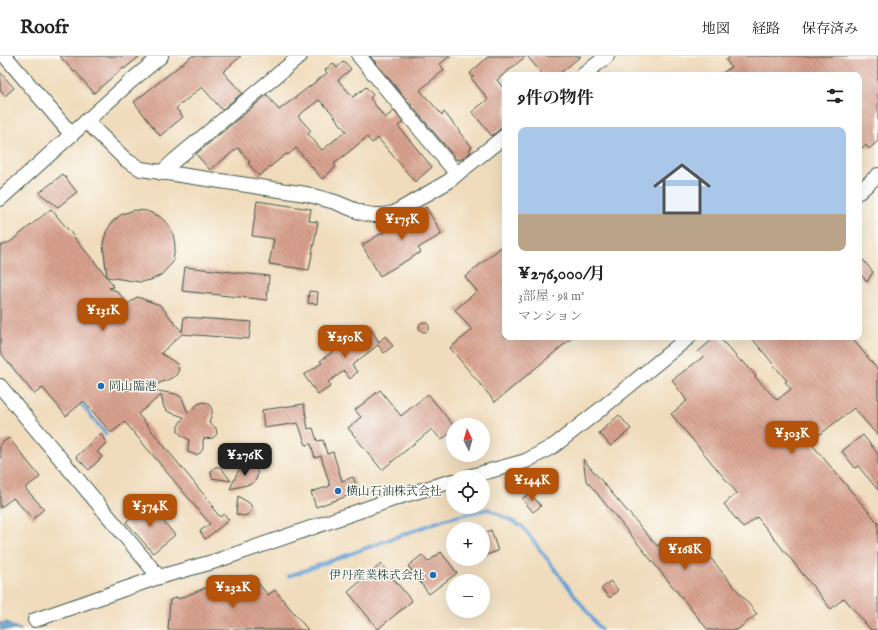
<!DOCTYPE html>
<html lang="ja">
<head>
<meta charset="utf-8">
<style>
	:root { --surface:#fff; --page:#f2f2f2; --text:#222; --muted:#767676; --line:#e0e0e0; --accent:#b45309 }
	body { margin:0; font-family:"IM FELL English","Noto Serif JP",serif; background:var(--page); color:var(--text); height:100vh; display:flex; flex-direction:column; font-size:15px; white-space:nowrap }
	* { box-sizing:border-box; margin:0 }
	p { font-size:13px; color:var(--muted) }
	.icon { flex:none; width:22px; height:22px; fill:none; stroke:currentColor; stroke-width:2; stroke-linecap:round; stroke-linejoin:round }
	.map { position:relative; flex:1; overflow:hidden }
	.panel { position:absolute; left:502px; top:16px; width:360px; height:268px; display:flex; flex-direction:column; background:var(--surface); border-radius:8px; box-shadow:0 4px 16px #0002 }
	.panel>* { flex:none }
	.needle { width:26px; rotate:355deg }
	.controls { position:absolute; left:446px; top:362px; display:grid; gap:8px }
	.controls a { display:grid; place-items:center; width:44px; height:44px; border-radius:50%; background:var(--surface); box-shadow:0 4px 16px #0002; font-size:20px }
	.price { position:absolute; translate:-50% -34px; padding:0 9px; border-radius:8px; background:var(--accent); color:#fff; font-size:13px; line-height:26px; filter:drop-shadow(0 1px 2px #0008) }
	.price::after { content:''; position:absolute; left:50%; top:24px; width:12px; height:9px; margin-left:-6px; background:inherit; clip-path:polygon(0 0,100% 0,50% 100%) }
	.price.active { background:#222; color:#fff }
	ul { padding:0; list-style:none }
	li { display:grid; align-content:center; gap:8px; height:212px; padding:0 16px }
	li span { display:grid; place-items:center; height:124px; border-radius:8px; color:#555 }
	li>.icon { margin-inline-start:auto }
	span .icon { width:72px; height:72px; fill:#fffc; stroke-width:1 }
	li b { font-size:17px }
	h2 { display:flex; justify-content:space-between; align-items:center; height:48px; padding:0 16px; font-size:17px }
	header { display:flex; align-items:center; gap:24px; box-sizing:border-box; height:56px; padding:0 20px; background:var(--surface); border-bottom:1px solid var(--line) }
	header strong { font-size:19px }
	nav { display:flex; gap:22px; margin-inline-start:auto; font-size:14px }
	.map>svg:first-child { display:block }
	.water { fill:url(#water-rules); stroke:#426f84 }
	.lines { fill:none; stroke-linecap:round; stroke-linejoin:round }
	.stream { stroke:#64a1d5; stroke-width:3.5 }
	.building { fill:url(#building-back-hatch); fill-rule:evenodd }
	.minor-casing { stroke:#3e5548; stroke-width:16 }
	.minor { stroke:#fff; stroke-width:14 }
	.poi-dot { fill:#1f6fb2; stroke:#fdfcf7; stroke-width:1.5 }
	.labels { text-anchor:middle; stroke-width:3; stroke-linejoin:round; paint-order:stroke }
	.poi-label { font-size:12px; fill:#1f3d34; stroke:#fdfcf7; text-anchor:start }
</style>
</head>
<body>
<header>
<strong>Roofr</strong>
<nav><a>地図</a><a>経路</a><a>保存済み</a></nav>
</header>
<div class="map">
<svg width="878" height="574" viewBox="0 0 878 574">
	<defs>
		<pattern id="water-rules" width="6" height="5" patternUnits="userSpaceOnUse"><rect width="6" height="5" fill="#64a1d5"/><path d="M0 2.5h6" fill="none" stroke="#5284ae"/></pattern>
		<pattern id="building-back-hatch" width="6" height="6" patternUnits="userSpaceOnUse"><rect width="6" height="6" fill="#d9a18e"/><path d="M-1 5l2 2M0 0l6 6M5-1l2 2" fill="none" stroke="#af8475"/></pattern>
	</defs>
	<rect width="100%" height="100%" fill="#fdfcf7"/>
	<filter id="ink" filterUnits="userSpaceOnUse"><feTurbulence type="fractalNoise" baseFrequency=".025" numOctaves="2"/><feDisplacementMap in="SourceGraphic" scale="8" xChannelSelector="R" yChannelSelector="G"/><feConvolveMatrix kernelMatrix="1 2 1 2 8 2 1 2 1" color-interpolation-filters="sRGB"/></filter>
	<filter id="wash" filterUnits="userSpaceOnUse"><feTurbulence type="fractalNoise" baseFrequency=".012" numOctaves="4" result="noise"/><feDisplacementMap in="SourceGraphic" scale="16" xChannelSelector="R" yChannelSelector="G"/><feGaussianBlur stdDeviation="0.9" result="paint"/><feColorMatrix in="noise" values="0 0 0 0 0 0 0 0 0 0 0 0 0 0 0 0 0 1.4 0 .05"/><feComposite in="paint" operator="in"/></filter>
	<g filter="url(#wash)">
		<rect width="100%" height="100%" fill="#f0dcbc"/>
		<!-- water -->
		<polygon class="water" points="0,566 4,568 5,566 10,567 10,569 22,574 0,574"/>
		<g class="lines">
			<!-- stream -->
			<g class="stream">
				<polyline points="78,344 106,378"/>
				<polyline points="289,520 446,463 488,453 522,470 601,574"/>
			</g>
		</g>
		<g id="blocks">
			<!-- building -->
			<g class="building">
				<polygon points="60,0 140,0 124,13 123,12 94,37 75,15 74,16"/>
				<polygon points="192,0 241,0 223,16 242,37 222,54 202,31 176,52 183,61 160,80 134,46"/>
				<polygon points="370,0 450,0 440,8 444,14 420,34 442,59 444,56 460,76 459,76 472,91 469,94 471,96 460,104 459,103 457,104"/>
				<polygon points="489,0 526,0 497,24 505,34 505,71 500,73 492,80 472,56 488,43 471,22 473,21 470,17"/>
				<polygon points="527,0 581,0 558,19 543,19"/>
				<polygon points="731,0 878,0 878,85 869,93 866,89 859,94 859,19 720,19 731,11 726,4"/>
				<path d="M344 5 351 13 338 24 353 41 366 31 373 39 370 42 385 62 394 55 403 66 398 70 432 111 415 126 378 82 372 87 367 81 334 108 336 111 322 123 296 92 288 99 286 98 259 120 248 107 250 106 238 92 210 114 196 98 267 39 279 54 327 17 325 14 333 7 337 12ZM319 44 331 56 346 75 322 94 308 78 311 75 298 60Z"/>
				<polygon points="0,16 14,32 5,40 0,33"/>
				<polygon points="63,118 77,136 58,151 39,137"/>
				<polygon points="257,145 311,153 309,165 318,166 309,214 269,208 274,183 252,180"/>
				<polygon points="426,151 442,178 418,192 421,196 380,220 362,189"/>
				<polygon points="51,153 107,221 103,188 106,176 112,166 122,158 135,154 147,155 159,160 168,168 173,178 175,189 173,206 161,219 151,224 140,226 107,221 114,231 109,232 117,235 128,248 137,241 160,249 182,276 184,261 251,266 249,283 182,278 161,297 177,308 179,314 176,319 174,321 146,333 176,338 182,342 188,357 198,348 204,346 209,348 212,354 212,357 209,367 216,372 217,378 213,382 203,383 203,393 200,397 196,399 188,396 188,391 189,384 181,379 178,375 178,370 184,361 169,356 166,354 164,352 161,339 138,358 214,451 211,450 220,461 224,458 229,464 205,483 200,475 210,468 125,366 111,377 84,345 66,360 43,332 34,338 0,296 0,190 10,186"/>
				<polygon points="505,188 505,281 573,281 495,346 450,292 472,274 455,254 477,235 465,221"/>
				<polygon points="859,199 873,216 867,226 859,216"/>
				<polygon points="185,211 269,220 267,244 182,235"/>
				<polygon points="309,235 318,236 317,248 308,247"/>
				<circle cx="424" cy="271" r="5"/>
				<polygon points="367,271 372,275 379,286 385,280 393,290 384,297 378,289 352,309 357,316 350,323 344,315 328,326 331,330 318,339 304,319 322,307 320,305"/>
				<polygon points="715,281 719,281 741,306 742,304 756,320 755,321 777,344 791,333 785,326 787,325 751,281 851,281 878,314 878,380 854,352 810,386 878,467 878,574 871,574 844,542 831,553 757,461 743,472 724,448 737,437 671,358 687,345 672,324 703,301 698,296"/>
				<polygon points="380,334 401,360 428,338 453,369 453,375 441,384 432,373 382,414 348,372 361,361 355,354"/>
				<polygon points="304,348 308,373 313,372 317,385 323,384 327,398 333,396 342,425 353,421 359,436 316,451 311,436 330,430 321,400 315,402 311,388 306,389 298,367 264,372 262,354"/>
				<polygon points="619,359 631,373 611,390 599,377"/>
				<polygon points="101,377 106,387 97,396 102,401 89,414 76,401"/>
				<polygon points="863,379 878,398 878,434 858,410 855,412 842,395"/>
				<polygon points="9,382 40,421 25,432 44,453 33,463 13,442 0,452 0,388"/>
				<polygon points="583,403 657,490 668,482 687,505 702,492 757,558 737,574 708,574 586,424"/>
				<polygon points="246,408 251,409 254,411 258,417 256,424 251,428 230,433 239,413"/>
				<polygon points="215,411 220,411 222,413 231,425 212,422 211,416 212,414"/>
				<polygon points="530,437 541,450 533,456 522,443"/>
				<polygon points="238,440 249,447 251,449 252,451 251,456 247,459 243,460 236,458"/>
				<polygon points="148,447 175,479 153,497 126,466"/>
				<polygon points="491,474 498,495 483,500 483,477"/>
				<polygon points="441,496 457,517 429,538 408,510 422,499 428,506"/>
				<polygon points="381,508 412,545 378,573 348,536"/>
				<polygon points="235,520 240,533 253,521 268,539 275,534 308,574 168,574 170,544 177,541 178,543"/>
				<polygon points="610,525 618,534 610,542 601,533"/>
			</g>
		</g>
	</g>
	<g filter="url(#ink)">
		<use href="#blocks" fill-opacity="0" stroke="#3e5548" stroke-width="1"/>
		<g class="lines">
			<defs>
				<g id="minor">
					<polyline points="5,0 71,78"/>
					<polyline points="359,0 457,118 505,80"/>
					<polyline points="583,19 607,0"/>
					<polyline points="86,65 126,104 141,113 306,138 335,146 362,157 373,159 383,159 394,157 449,125 457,118"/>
					<polyline points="161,117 175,104 300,0"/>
					<polyline points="859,136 878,119"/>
					<polyline points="0,143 131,25 161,0"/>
					<polyline points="0,330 159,521"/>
					<polyline points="468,421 526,405 555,389 602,352 689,281"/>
					<polyline points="35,564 159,521 216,505 405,439 453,425"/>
				</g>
			</defs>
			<!-- minor casing -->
			<use href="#minor" class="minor-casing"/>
			<!-- minor -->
			<use href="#minor" class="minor"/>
		</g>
	</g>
	<!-- markers -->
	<g class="poi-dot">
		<circle cx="101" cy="330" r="4"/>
		<circle cx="338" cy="435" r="4"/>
		<circle cx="433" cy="519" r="4"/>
	</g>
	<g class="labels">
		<!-- poi labels -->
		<g class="poi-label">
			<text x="109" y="334">岡山臨港</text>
			<text x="346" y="439">横山石油株式会社</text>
			<text x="425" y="523" text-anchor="end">伊丹産業株式会社</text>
		</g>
	</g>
</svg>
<div class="controls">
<a><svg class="needle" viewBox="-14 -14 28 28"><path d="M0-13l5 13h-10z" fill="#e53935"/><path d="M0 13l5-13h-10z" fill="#767676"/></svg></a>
<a><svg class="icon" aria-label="locate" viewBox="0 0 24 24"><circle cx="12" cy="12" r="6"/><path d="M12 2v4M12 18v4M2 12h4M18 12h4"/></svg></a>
<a>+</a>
<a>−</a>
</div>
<b class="price" style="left:402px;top:185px">¥175K</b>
<b class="price" style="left:103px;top:276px">¥131K</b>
<b class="price" style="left:345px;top:303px">¥250K</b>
<b class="price" style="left:792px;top:399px">¥303K</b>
<b class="price active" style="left:245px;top:421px">¥276K</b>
<b class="price" style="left:532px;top:446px">¥144K</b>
<b class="price" style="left:150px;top:472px">¥374K</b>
<b class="price" style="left:685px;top:515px">¥168K</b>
<b class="price" style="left:233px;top:553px">¥232K</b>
<section class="panel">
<h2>9件の物件<svg class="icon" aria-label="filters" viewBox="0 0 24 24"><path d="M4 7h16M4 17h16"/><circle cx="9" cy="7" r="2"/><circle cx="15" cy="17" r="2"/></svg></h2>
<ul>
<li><span style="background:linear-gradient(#a9c7e8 70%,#b9a48a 0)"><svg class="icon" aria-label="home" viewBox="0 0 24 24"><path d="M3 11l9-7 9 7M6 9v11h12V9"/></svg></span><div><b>¥276,000/月</b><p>3部屋 · 98 m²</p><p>マンション</p></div></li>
</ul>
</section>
</div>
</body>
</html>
